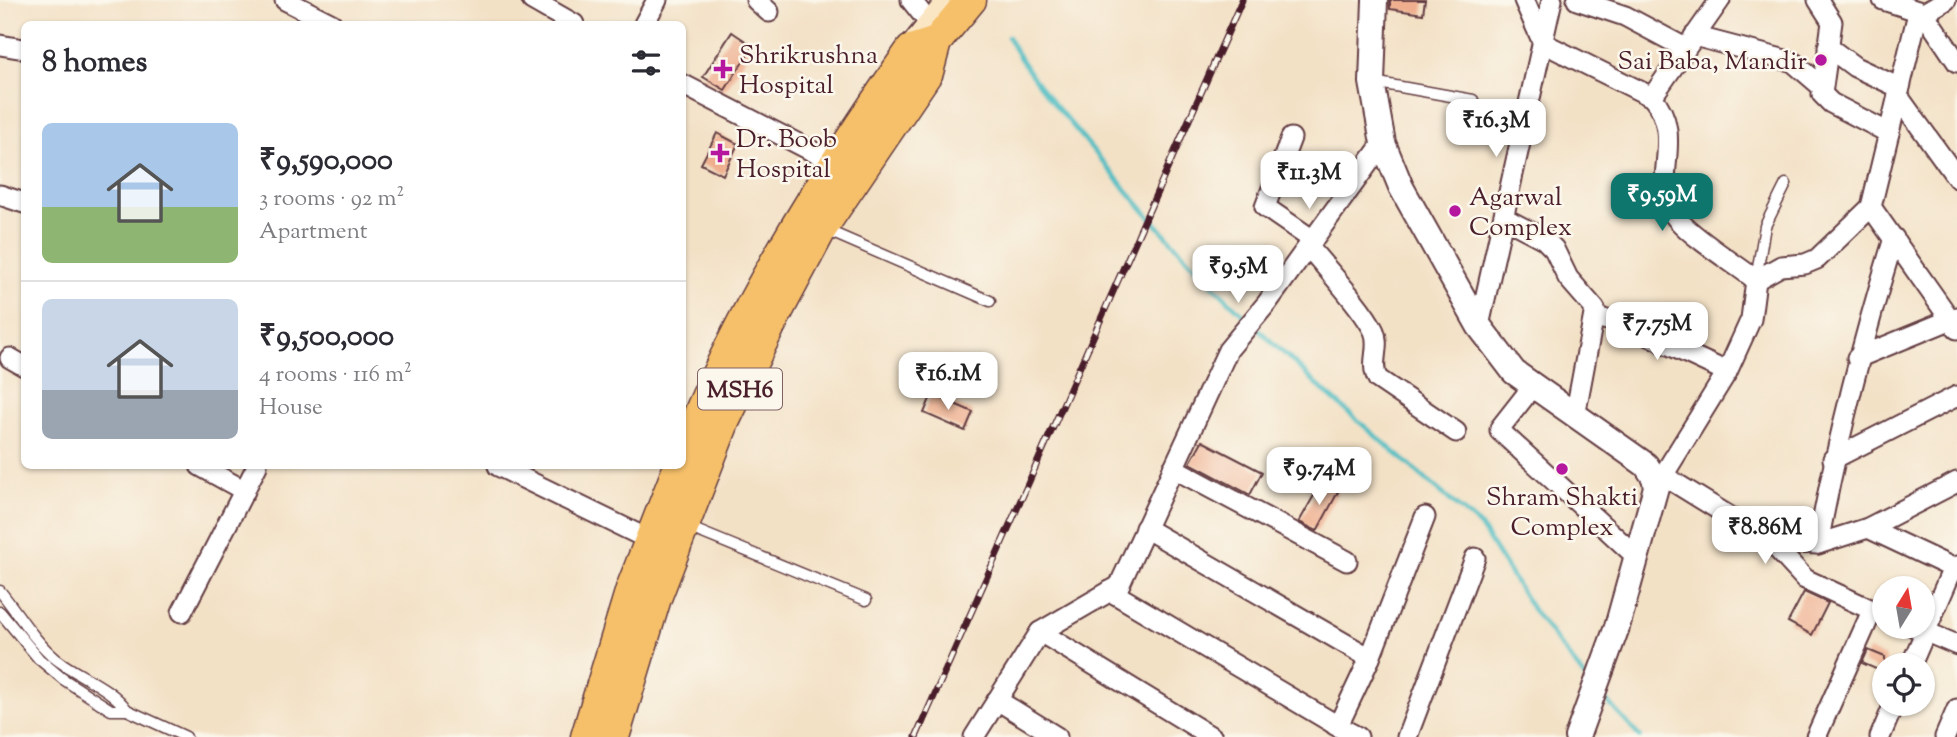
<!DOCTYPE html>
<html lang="en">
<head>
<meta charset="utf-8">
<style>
	:root { --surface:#fff; --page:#f2f2f3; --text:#2b2b33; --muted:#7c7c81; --line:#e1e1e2; --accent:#0f766e }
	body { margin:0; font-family:"Sorts Mill Goudy",serif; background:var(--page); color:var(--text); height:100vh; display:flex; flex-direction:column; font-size:26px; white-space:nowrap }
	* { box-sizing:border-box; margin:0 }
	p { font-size:23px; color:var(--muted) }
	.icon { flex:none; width:38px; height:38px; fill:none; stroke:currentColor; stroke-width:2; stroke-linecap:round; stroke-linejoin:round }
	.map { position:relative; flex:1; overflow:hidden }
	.side { position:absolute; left:21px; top:21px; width:665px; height:448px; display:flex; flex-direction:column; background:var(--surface); border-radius:10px; box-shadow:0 2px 5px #0004 }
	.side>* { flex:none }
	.needle { width:46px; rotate:11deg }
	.controls { position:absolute; left:1872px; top:576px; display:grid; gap:14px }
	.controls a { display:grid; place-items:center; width:63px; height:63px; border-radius:50%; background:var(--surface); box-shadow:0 2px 5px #0004; font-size:35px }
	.price { position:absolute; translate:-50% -60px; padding:0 16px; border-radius:14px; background:#fff; color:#222; font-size:23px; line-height:46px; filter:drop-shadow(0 2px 4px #0008) }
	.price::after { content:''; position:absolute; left:50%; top:42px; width:21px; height:16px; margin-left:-10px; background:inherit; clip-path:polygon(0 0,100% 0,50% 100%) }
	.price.current { background:var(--accent); color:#fff }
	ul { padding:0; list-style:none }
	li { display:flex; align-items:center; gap:21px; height:175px; padding:0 21px }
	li+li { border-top:2px solid var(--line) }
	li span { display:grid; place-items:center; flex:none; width:196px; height:140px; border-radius:10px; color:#555 }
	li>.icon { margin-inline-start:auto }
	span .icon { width:84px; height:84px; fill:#fffc; stroke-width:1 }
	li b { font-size:30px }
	h2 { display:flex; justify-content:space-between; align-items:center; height:84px; padding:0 21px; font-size:30px }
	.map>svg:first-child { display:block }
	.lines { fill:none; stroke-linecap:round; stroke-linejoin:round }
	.stream { stroke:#4ebdc3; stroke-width:4.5 }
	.building { fill:#efaf8e }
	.service-casing { stroke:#633c42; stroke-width:13 }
	.minor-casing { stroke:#633c42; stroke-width:23 }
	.tertiary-casing { stroke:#633c42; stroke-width:28 }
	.secondary-casing { stroke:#633c42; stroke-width:30 }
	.primary-casing { stroke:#633c42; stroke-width:33 }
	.service { stroke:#fff; stroke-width:10 }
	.minor { stroke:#fff; stroke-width:19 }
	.tertiary { stroke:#fff; stroke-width:24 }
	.secondary { stroke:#fbe6c4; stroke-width:26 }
	.primary { stroke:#f6c06b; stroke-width:30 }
	.rail-casing { stroke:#4a1f2b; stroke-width:7 }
	.rail { stroke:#fbf7ec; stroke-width:4.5; stroke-dasharray:13; stroke-linecap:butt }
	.poi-dot { fill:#b5179e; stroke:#fbf7ec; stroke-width:2.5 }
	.labels { text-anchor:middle; stroke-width:5; stroke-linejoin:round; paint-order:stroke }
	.shield { fill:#fbf7ec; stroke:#7f6065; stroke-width:2 }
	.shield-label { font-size:24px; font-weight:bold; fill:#4a1f2b }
	.poi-label { font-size:26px; fill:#4a1f2b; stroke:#fbf7ec; text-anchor:start }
</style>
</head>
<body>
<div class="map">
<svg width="1957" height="737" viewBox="0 0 1957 737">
	<rect width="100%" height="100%" fill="#fbf7ec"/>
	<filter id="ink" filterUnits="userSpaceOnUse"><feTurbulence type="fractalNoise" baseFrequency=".0143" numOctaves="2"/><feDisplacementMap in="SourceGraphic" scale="14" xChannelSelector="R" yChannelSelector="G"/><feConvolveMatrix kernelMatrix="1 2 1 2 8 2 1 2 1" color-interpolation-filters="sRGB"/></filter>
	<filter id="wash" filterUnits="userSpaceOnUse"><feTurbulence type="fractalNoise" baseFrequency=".00686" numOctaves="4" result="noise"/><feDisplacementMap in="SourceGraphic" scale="28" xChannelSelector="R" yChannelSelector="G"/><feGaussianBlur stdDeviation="1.57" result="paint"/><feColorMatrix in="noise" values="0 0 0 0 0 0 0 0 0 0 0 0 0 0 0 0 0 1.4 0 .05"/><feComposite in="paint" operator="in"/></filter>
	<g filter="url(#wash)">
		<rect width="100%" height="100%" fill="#f3e1c6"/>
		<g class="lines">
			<!-- stream -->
			<g class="stream">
				<path d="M1008 37C1028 77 1059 109 1088 144 1138 205 1189 264 1247 318"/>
				<polyline points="1256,327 1326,393 1480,526 1533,610 1589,683"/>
				<polyline points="1600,694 1640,737"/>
			</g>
		</g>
		<g id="blocks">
			<!-- building -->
			<g class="building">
				<polygon points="1390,0 1425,0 1423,14 1390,9"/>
				<polygon points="732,32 753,46 725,90 703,77"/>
				<polygon points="717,133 738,144 723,175 701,164"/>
				<polygon points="932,394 973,412 965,431 924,413"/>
				<polygon points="1202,441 1262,472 1250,495 1190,463"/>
				<polygon points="1321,483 1338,492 1317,531 1299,522"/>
				<polygon points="1804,592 1828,603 1812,635 1788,622"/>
				<polygon points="1868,650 1885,657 1885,673 1862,663"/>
			</g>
		</g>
	</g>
	<g filter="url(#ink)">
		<use href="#blocks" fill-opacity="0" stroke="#633c42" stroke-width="2"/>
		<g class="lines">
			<defs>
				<g id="service">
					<polyline points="1373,82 1473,100"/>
					<polyline points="826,230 990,301"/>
					<polyline points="1756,279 1765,226 1786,184"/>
					<polyline points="688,527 866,600"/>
					<path d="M0 591C18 613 34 641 56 659 79 677 110 686 127 710"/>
					<polyline points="0,612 39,659 63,679 111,710 127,710 186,737"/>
				</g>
				<g id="minor">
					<polyline points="285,0 332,24"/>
					<polyline points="532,0 574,24"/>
					<polyline points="756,0 769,12"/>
					<polyline points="911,0 930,24"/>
					<path d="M1524 0 1543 43 1652 97C1688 138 1646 185 1678 220 1696 240 1734 263 1756 280L1751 319 1727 372 1656 487"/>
					<polyline points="1577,0 1625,16 1685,48"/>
					<polyline points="1818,0 1832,22 1822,94 1831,103 1889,133"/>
					<polyline points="1883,0 1924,13 1946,0"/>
					<polyline points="1924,13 1957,62"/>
					<polyline points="644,24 657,0"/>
					<polyline points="1694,36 1793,62 1821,86"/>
					<polyline points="0,45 24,49"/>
					<polyline points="1828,47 1855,67 1900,88"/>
					<polyline points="682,84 843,167"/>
					<polyline points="1898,96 1957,178"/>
					<polyline points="1652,97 1720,0"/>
					<polyline points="1291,138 1265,207 1313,240"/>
					<polyline points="0,195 24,203"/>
					<polyline points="1871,207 1957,329"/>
					<polyline points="1504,218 1544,239 1554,249 1568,278 1595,309 1575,416"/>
					<path d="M1308 246C1325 267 1364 309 1374 331 1381 347 1369 364 1378 379L1456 432"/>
					<polyline points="1756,280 1781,266 1805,264 1817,259 1871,207 1918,13"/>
					<polyline points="1596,317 1626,325 1727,372"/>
					<polyline points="1479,326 1552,0"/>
					<polyline points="10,358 24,366"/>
					<polyline points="1857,358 1957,317"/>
					<polyline points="1533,386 1500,428 1500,431 1638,558"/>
					<polyline points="1833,459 1957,396"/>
					<polyline points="200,466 245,491"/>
					<polyline points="498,466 660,545"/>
					<polyline points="1173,468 1347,561"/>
					<polyline points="1664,476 1771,542 1805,579 1885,616"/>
					<polyline points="1145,528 1370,658"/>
					<polyline points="1868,528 1953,568 1957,566"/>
					<polyline points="1771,542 1818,544 1868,528 1957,482"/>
					<path d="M1818 544C1837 440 1863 339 1894 238"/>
					<polyline points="1110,591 1338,726 1370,658 1425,517"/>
					<polyline points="182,612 257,466"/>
					<polyline points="1912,626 1957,645"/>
					<polyline points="1040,632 1212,737"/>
					<polyline points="1911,665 1953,568 1957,570"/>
					<polyline points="997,700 1057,737"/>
					<polyline points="1335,725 1358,737"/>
					<polyline points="974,737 1040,632 1119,586 1228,350 1267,303 1383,143"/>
					<polyline points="1407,737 1475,558"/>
					<polyline points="1816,737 1872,611"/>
					<polyline points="1880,737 1894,704"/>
					<polyline points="1945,737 1957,709"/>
				</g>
				<polyline id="tertiary" points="1375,0 1372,82 1383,143 1401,187 1479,326 1514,372 1646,465 1654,477 1656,487 1617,627 1577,737"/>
				<polyline id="secondary" points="911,50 951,0"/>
				<g id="primary">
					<path d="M682 455C739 309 822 178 911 50L936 42"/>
					<polyline points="586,737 631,589 679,466"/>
					<polyline points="614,737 656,598 724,422 770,326 822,228 928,72 936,42 971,0"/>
				</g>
			</defs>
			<!-- service casing -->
			<use href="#service" class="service-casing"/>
			<!-- minor casing -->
			<use href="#minor" class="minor-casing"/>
			<!-- tertiary casing -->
			<use href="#tertiary" class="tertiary-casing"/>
			<!-- secondary casing -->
			<use href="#secondary" class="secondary-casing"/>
			<!-- primary casing -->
			<use href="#primary" class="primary-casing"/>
			<!-- service -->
			<use href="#service" class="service"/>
			<!-- minor -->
			<use href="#minor" class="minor"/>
			<!-- tertiary -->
			<use href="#tertiary" class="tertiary"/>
			<!-- secondary -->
			<use href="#secondary" class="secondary"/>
			<!-- primary -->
			<use href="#primary" class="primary"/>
			<defs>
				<polyline id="rail" points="916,737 1242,0"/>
			</defs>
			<!-- rail casing -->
			<use href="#rail" class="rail-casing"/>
			<!-- rail -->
			<use href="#rail" class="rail"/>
		</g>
	</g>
	<!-- markers -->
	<g class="poi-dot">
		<circle cx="1821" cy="60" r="7"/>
		<path d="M719.5 58.5h7v7h7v7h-7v7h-7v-7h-7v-7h7z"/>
		<path d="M716.5 142.5h7v7h7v7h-7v7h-7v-7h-7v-7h7z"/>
		<circle cx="1455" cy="211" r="7"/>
		<circle cx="1562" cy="469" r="7"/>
	</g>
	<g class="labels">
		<!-- shield labels -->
		<rect class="shield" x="698" y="368.5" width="84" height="41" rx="5"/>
		<g class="shield-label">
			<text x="740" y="397">MSH6</text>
		</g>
		<!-- poi labels -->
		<g class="poi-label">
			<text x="739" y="63">Shrikrushna<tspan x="739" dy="30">Hospital</tspan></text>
			<text x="1807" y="69" text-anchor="end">Sai Baba, Mandir</text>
			<text x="736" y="147">Dr. Boob<tspan x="736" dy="30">Hospital</tspan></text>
			<text x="1469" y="205">Agarwal<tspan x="1469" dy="30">Complex</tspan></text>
			<text x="1562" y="505" text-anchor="middle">Shram Shakti<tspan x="1562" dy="30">Complex</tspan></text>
		</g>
	</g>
</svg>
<div class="controls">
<a><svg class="needle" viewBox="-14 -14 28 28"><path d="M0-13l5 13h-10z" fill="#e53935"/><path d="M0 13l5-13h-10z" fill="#7c7c81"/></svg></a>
<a><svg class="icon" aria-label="locate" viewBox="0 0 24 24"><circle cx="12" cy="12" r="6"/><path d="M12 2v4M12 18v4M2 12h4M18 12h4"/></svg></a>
</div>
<b class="price" style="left:1496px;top:159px">₹16.3M</b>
<b class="price" style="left:1309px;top:211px">₹11.3M</b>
<b class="price current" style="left:1662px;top:233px">₹9.59M</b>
<b class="price" style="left:1238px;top:305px">₹9.5M</b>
<b class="price" style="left:1657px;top:362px">₹7.75M</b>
<b class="price" style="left:948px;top:412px">₹16.1M</b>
<b class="price" style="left:1319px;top:507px">₹9.74M</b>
<b class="price" style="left:1765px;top:566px">₹8.86M</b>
<section class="side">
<h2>8 homes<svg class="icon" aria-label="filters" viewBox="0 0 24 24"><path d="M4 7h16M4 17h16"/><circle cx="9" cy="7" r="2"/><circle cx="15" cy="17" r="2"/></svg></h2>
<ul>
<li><span style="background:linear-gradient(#a9c7e8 60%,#8fb573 0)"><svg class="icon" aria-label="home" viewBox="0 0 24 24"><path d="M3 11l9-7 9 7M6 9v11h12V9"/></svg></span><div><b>₹9,590,000</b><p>3 rooms · 92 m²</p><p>Apartment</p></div></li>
<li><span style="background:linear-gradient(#c9d6e8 65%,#9aa5b1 0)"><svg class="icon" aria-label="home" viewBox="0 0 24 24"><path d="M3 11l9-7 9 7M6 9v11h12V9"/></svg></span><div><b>₹9,500,000</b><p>4 rooms · 116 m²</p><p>House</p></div></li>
</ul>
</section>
</div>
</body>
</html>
